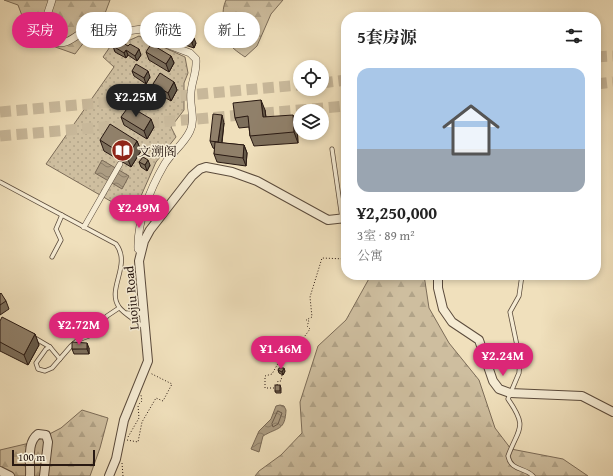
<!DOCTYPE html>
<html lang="zh">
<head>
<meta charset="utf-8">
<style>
	:root { --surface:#fff; --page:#f6f6f6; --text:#222; --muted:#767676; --line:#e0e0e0; --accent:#db2777 }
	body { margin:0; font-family:"Gentium Book Plus","Noto Serif SC",serif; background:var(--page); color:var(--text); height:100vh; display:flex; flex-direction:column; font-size:15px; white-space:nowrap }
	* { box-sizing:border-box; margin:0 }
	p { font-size:13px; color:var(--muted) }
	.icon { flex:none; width:22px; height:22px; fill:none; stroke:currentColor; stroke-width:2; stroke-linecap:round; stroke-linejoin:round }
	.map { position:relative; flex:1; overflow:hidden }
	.drawer { position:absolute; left:341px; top:12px; width:260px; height:268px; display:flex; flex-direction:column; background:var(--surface); border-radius:16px; box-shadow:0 2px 6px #0003 }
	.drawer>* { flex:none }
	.guide { position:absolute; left:12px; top:12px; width:269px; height:36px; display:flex; gap:8px }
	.fabs { position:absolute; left:293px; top:60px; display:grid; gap:8px }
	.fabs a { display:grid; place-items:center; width:36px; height:36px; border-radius:50%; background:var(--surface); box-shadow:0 2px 6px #0003; font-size:20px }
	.scale { position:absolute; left:12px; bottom:10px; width:83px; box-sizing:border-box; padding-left:4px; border:2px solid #291912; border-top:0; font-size:11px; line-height:14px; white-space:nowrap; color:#291912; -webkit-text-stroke:3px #f5ebd3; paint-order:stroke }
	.price { position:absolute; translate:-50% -34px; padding:0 9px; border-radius:14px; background:var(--accent); color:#fff; font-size:13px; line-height:26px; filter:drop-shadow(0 1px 2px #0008) }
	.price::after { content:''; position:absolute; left:50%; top:24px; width:12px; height:9px; margin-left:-6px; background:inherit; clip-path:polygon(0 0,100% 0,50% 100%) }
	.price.on { background:#222; color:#fff }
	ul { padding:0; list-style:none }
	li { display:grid; align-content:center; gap:8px; height:212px; padding:0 16px }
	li+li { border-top:1px solid var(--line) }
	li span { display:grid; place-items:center; height:124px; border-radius:12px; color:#555 }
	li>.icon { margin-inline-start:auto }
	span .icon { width:72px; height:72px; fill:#fffc; stroke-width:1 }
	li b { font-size:17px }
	h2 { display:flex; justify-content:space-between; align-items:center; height:48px; padding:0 16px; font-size:17px }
	.tag { padding:0 14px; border-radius:18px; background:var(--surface); box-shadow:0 2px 6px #0003; font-size:14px; line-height:36px }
	.tag.on { background:var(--accent); color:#fff }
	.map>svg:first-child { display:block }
	.forest { fill:url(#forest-firs); stroke:#7c6c58 }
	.park { fill:url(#park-dots); stroke:#7c6c58 }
	.water { fill:url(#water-waves); stroke:#786855 }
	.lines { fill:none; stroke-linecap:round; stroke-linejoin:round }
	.shore { stroke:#6a5a4a; stroke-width:1 }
	.trunk-tunnel { stroke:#c8b89a; stroke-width:11; stroke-dasharray:11 5.5; stroke-linecap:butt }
	.service-casing { stroke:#5b4b3c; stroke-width:5 }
	.pedestrian-casing { stroke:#5b4b3c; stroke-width:6 }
	.minor-casing { stroke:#5b4b3c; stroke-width:8 }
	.tertiary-casing { stroke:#5b4b3c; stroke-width:10 }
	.path { stroke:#291912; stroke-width:1; stroke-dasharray:1 2; stroke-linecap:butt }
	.service { stroke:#f5ebd3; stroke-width:3.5 }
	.pedestrian { stroke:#f5ebd3; stroke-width:5 }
	.minor { stroke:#f5ebd3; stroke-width:7 }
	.tertiary { stroke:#f5ebd3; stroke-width:8 }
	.wall { fill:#7c6e5b; stroke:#291912 }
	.shaded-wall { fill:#655a4a; stroke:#291912 }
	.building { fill:#90806a; stroke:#291912 }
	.labels { text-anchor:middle; stroke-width:3; stroke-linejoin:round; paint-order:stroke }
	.poi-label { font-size:13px; fill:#291912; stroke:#f5ebd3; text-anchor:start }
	.street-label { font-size:13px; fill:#291912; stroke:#f5ebd3 }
</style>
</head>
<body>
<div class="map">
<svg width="613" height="476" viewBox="0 0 613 476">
	<defs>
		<pattern id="forest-firs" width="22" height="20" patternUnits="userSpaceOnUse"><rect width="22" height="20" fill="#cebe9f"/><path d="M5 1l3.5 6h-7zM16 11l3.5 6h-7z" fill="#b1a388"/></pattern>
		<pattern id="park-dots" width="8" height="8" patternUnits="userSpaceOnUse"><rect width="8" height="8" fill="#cebe9f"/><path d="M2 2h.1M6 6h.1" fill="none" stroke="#b1a388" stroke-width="1.8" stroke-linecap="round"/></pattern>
		<pattern id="water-waves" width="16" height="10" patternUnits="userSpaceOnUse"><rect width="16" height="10" fill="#ac9c82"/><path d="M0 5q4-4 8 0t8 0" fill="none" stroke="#8c7e69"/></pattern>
	</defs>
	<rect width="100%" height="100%" fill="#f0e0bc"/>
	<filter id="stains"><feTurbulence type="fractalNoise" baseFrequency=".005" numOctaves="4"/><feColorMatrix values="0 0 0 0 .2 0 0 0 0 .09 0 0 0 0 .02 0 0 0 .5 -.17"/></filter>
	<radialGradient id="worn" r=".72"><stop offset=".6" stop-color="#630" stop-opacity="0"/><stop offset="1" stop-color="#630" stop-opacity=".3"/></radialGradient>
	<!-- forest -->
	<g class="forest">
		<polygon points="4,0 110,0 104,16 75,54 47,44 24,21 18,5"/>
		<path d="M226 0H283L271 14 257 46 245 57C227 45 224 40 223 19 223 11 223 7 226 0Z"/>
		<polygon points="371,275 424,275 429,308 449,343 479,380 495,428 511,449 563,459 588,476 255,476 259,471 281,455 302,433 300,402 318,346 346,320"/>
		<polygon points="82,410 108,418 100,448 90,476 0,476 0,450 34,442 61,428"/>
	</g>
	<!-- park -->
	<polygon class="park" points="139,36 185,57 188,73 184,83 184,110 171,127 176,137 156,162 133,214 46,164 114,67 103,57 114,41 130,40"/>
	<!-- water -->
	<g class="water">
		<polygon points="102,160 129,176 122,189 95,173"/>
		<path d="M280 405 284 406 286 410C285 431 278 427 263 436L259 452 251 449 259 431 271 419 276 406Z"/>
	</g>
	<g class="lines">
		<!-- shore -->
		<polygon class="shore" points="278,411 282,413 278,424 273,427 272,424"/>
		<!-- trunk-tunnel -->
		<g class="trunk-tunnel">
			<polyline points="596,57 613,56"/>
			<polyline points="322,83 346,80"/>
			<polyline points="596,84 613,82"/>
			<polyline points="0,112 300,85"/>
			<polyline points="0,136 346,106"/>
		</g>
		<defs>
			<g id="service">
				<polyline points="332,149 342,218"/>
				<path d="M0 182 116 244C132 265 106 289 119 307 123 313 137 321 143 327"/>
				<polyline points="52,257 61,240 56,229 62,215"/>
				<path d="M522 275 519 296 510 312 520 360 519 373 508 399C528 428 519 427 508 456 511 471 524 467 533 476"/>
				<polyline points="127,313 143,314"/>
				<polyline points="33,337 50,347 60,359"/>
				<polyline points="50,347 46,349 36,363 38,369 45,371 52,368 71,346 78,340 94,334 107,316 119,308"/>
			</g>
			<polyline id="pedestrian" points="84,227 120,164"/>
			<path id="minor" d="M52 0C49 12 38 31 51 40 56 42 60 44 66 42 75 39 95 22 104 16 113 15 114 23 116 30L120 32 142 29 166 44 190 53 196 59C197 72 192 80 191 92 189 105 196 119 190 131 184 144 171 153 164 165 150 189 137 222 138 249L141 252"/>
			<g id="tertiary">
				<polyline points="438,275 438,288 443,309 452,322 479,340 493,381 499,389 510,393 582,396 613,412"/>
				<polyline points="0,471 10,476"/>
				<path d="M30 476C31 462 26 443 38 434L46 435 48 442 44 476"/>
				<polyline points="109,476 116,459 124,420 148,361 139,261 144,241 150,230 192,176 200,169 206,167 232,172 257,181 328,220 346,218"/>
			</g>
		</defs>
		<!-- service casing -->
		<use href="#service" class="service-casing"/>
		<!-- pedestrian casing -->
		<use href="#pedestrian" class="pedestrian-casing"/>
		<!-- minor casing -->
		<use href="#minor" class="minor-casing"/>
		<!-- tertiary casing -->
		<use href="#tertiary" class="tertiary-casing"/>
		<!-- path -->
		<g class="path">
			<polyline points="281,368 282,365 279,356 291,352 288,350 302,340 310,329 307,326 309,321 306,320 312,317 310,297 322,258 346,259"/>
			<polyline points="277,385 278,381 281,381 282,375"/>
			<polyline points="274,388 265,388 265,376 272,374 280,360 288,360"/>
			<polyline points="139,404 142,401 141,395"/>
			<polyline points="128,437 139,418 138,405"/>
			<polyline points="127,440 138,442 142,422 156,398 163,401 172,384 150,373"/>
			<polyline points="122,463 123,476"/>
		</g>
		<!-- service -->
		<use href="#service" class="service"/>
		<!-- pedestrian -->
		<use href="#pedestrian" class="pedestrian"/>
		<!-- minor -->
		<use href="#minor" class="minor"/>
		<!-- tertiary -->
		<use href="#tertiary" class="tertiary"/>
	</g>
	<!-- wall -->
	<g class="wall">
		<polygon points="174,37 196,43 194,48 176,42"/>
		<polygon points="113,46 141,55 137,61 128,55 126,58 115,52"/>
		<polygon points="146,52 171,56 174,63 169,72 149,60"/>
		<polygon points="132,71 150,77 146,84 134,76"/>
		<polygon points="174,82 177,90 171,101 156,92 153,84"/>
		<polygon points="265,110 266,117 297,126 298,143 254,146 250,136 249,127 239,128 235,118"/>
		<polygon points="121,117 154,127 147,139 124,125"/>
		<polygon points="224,123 222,143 244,145 247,153 246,166 217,162 214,154 215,149 213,148 210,141"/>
		<polygon points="100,140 137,141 141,151 131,167 104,151"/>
		<polygon points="139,162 150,165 147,171 141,167"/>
		<polygon points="0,294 6,301 9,309 0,315"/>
		<polygon points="0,321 35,334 39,345 28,365 0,351"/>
		<polygon points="89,348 89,354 74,354 72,349"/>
		<polygon points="278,370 285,371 283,375 279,373"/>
		<polygon points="280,385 281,388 281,393 276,393 275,391"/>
	</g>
	<!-- shaded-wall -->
	<g class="shaded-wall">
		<polygon points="194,38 196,43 194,48 192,43"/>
		<polygon points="139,49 141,55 137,61 135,56"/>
		<polygon points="126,50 128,55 126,58 124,53"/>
		<polygon points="171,56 174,63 169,72 166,64"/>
		<polygon points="148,71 150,77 146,84 144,78"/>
		<polygon points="174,82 177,90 171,101 168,93"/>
		<polygon points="261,100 265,110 267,128 263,117"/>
		<polygon points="222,115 224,123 221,149 218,142"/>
		<polygon points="293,115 297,126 298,143 294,132"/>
		<polygon points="151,119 154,127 147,139 144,131"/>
		<polygon points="137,141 141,151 131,167 127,157"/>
		<polygon points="244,145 247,153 246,166 243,158"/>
		<polygon points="148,160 150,165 147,171 145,165"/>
		<polygon points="35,334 39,345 28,365 24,355"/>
		<polygon points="87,343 89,348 89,354 87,349"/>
		<polygon points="284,368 285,371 283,375 282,372"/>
	</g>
	<!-- building -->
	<g class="building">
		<polygon points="175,32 194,38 192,43 174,37"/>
		<polygon points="117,39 128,46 130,44 139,49 135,56 126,50 124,53 113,46"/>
		<polygon points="151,44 171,56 166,64 146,52"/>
		<polygon points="136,64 148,71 144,78 132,71"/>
		<polygon points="160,73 174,82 168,93 153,84"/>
		<polygon points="261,100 263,117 293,115 294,132 250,136 248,116 235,118 233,103"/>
		<polygon points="129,106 151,119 144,131 121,117"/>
		<polygon points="213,114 222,115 218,142 210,141"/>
		<polygon points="110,124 137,141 127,157 100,140"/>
		<polygon points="215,142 244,145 243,158 214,154"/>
		<polygon points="143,157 148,160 145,165 139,162"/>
		<polygon points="1,293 6,301 0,305 0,294"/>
		<polygon points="2,317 35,334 24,355 0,342 0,321"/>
		<polygon points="72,342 87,343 87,349 72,349"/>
		<polygon points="279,368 284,368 282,372 278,370"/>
		<rect x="275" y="385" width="5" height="6"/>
	</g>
	<!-- icons -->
	<defs>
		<symbol id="library-disc" viewBox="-11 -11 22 22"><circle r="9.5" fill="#8f2418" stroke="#f5ebd3"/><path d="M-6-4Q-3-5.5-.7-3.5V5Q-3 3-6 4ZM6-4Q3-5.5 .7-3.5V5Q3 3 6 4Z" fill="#fff"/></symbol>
	</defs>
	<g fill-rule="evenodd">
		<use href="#library-disc" x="110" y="138" width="25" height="25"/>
	</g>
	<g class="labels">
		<!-- poi labels -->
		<g class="poi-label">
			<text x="138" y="156">文溯阁</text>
		</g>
		<!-- street labels -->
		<g class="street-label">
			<text transform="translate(131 298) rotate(-95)" y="5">Luojiu Road</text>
		</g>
	</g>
	<rect width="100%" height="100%" filter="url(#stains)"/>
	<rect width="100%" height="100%" fill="url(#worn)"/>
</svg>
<div class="fabs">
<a><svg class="icon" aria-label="locate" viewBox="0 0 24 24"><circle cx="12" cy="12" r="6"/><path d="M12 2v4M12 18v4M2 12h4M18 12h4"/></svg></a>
<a><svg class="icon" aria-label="layers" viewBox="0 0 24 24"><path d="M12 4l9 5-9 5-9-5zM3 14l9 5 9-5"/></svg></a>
</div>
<div class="scale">100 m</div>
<b class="price on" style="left:136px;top:118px">¥2.25M</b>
<b class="price" style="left:139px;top:229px">¥2.49M</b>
<b class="price" style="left:79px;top:346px">¥2.72M</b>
<b class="price" style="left:281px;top:370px">¥1.46M</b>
<b class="price" style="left:503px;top:377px">¥2.24M</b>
<div class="guide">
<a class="tag on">买房</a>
<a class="tag">租房</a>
<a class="tag">筛选</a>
<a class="tag">新上</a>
</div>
<section class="drawer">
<h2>5套房源<svg class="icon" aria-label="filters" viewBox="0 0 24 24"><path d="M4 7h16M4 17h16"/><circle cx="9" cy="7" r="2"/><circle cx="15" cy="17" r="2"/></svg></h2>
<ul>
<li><span style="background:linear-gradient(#a9c7e8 65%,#9aa5b1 0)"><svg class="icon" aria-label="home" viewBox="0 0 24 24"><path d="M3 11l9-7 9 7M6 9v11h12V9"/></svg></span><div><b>¥2,250,000</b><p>3室 · 89 m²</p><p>公寓</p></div></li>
</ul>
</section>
</div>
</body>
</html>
